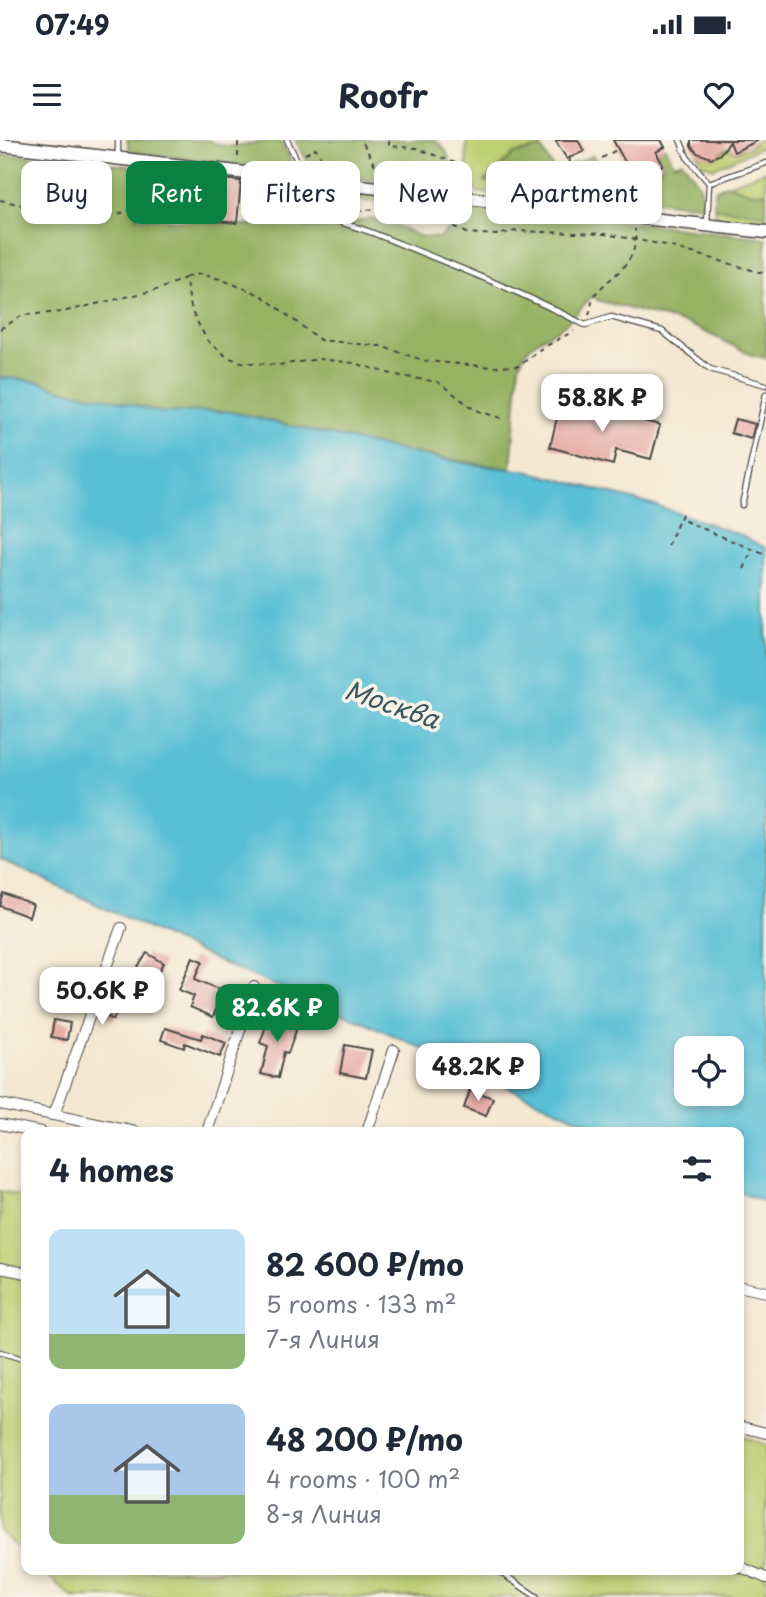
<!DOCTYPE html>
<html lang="en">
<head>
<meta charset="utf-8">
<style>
	:root { --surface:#fff; --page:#f6f6f7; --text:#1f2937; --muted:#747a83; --accent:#0b8043 }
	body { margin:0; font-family:"Playpen Sans",sans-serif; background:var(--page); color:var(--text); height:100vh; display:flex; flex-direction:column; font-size:26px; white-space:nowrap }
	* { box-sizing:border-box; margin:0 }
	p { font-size:23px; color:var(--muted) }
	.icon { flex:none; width:38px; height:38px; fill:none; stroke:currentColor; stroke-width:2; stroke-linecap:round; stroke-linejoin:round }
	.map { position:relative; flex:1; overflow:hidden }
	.panel { position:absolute; left:21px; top:987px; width:723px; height:448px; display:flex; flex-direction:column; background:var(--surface); border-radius:14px; box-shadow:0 4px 10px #0003 }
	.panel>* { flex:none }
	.guide { position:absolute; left:21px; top:21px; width:724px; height:63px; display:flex; gap:14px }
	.controls { position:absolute; left:674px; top:896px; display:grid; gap:14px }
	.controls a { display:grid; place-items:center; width:70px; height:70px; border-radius:14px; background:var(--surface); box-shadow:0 4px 10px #0003; font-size:35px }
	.price { position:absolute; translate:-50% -60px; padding:0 16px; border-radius:14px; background:#fff; color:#222; font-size:23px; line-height:46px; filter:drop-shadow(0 2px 4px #0008) }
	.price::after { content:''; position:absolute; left:50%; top:42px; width:21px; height:16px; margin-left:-10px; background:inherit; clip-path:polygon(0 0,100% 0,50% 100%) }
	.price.active { background:var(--accent); color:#fff }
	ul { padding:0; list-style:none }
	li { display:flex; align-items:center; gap:21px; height:175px; padding:0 28px }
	li span { display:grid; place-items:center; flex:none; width:196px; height:140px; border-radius:14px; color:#555 }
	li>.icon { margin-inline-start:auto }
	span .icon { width:84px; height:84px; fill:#fffc; stroke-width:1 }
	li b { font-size:30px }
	h2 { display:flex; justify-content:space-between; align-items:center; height:84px; padding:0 28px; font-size:30px }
	.pill { padding:0 24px; border-radius:14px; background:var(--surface); box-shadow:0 4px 10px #0003; font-size:24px; line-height:63px }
	.pill.active { background:var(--accent); color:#fff }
	.status { display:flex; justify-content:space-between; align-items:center; height:49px; padding:0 35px; background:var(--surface); direction:ltr }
	.status svg { height:19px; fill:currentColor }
	header { display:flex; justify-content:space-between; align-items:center; height:91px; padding:0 28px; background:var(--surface); font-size:32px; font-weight:700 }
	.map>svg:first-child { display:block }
	.green { fill:#bdcf72; stroke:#747d4e; stroke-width:2 }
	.forest { fill:#96b264; stroke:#606e48; stroke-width:2 }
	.water { fill:#58bfd5; stroke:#427580; stroke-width:2; fill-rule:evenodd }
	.building { fill:#e7aea9 }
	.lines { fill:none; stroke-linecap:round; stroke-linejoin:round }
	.service-casing { stroke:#494744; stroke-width:7 }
	.minor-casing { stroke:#494744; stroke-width:12 }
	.tertiary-casing { stroke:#494744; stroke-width:15 }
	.path { stroke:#494744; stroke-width:2; stroke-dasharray:5 5; stroke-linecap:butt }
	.service { stroke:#fff; stroke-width:4.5 }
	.minor { stroke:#fff; stroke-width:10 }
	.tertiary { stroke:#fff; stroke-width:12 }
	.labels { text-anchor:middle; stroke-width:7; stroke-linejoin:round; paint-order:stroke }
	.water-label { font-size:26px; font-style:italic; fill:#38575e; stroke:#f7f3e8 }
</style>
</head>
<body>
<div class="status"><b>07:49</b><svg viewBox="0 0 49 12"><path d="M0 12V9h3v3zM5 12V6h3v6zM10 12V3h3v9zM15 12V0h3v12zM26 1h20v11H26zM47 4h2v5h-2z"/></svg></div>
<header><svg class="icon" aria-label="menu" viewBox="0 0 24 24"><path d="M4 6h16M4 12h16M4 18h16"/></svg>Roofr<svg class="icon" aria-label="heart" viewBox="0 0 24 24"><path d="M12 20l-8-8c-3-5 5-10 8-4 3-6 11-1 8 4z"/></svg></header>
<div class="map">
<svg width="766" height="1457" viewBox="0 0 766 1457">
	<rect width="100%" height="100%" fill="#f7f3e8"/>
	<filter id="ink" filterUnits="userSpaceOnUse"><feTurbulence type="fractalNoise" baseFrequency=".0143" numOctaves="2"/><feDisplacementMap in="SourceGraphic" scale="14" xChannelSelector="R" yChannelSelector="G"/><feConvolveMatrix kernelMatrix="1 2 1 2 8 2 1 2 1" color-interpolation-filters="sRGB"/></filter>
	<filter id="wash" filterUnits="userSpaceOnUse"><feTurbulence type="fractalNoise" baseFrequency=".00686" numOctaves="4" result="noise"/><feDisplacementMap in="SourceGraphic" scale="28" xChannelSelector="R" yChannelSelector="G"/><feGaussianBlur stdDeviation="1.57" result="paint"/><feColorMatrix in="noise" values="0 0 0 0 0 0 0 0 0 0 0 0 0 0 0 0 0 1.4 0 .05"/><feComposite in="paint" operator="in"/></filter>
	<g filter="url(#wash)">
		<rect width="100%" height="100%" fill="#f5e8d3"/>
		<!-- green -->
		<g class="green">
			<path d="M467 0H537L553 29 557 32 593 16 619 64 615 68 477 52C467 42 465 14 467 0Z"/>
			<polygon points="758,0 766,0 766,5 714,28 703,24 697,13 701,11 704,16 715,17 728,8 735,12 750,7"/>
			<polygon points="766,31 766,85 719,80 715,73 716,49"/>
			<polygon points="0,1051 26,1057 26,1416 0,1392"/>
			<polygon points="739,1295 766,1305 766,1457 72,1457 41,1430 738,1430"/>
		</g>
		<!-- forest -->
		<g class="forest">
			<path d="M127 0H208C232 14 253 0 279 0 285 8 294 21 291 31L130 12Z"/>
			<path d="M295 0H434C452 10 450 25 452 44L447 49 315 34Z"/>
			<path d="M665 7 674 24 682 21C695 38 703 43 702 66L638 59 642 42 663 25 656 12Z"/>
			<polygon points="541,8 555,31 559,31 575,23 581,39 596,55 484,42 514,14"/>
			<path d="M0 14 141 27 136 77 252 86 253 73 273 75 309 88 337 86 370 79 392 83 418 96 440 98 455 84 454 71 443 65 416 67 386 61 368 62 341 57 313 58 301 52 294 42 766 98V218L752 215 691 185 597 160 593 155C584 164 576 175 566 183 545 201 531 195 519 226L511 329 411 313 231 272 210 271 163 273 108 258 61 250 41 242 0 237Z"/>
			<polygon points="726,44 750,52 766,53 766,74 714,68 715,51"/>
		</g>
		<!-- water -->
		<path class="water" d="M0 237 41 242 61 250 108 258 163 273 210 271 231 272 411 313 469 324 527 331 655 365 741 395 766 408V1063L739 1052 738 992H606L364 882 224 824 0 719ZM686 908H732V954H686Z"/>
		<g id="blocks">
			<!-- building -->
			<g class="building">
				<polygon points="555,0 578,0 584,11 567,19"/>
				<polygon points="613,0 661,0 665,7 656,12 663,25 655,29 652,24 629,36 622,24 625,22"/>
				<polygon points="691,0 759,0 734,12 730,2 719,15 711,18 697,13 691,6"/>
				<polygon points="220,39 241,41 237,83 216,81"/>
				<polygon points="561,261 660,285 651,319 616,310 613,325 550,307"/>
				<polygon points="735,279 755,284 751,299 731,293"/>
				<polygon points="4,754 33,765 29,777 0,766"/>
				<polygon points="147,813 164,823 151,845 134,834"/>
				<polygon points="193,817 203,821 195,839 224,851 213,877 190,867 194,856 179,850"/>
				<polygon points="119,842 122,843 118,862 122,864 113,880 102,874"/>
				<polygon points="261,849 274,852 267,877 254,873"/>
				<polygon points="270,875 298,885 288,913 284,912 278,938 261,934 268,906 260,903"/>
				<polygon points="54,880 70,883 67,900 51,897"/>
				<polygon points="165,888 201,899 203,894 226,903 220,917 185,903 184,908 161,900"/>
				<polygon points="345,905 372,910 366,938 340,933"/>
				<polygon points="470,950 493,958 486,976 464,968"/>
			</g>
		</g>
	</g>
	<g filter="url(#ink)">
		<use href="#blocks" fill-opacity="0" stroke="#494744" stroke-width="2"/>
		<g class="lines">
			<defs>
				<g id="service">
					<polyline points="287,0 305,37"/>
					<polyline points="680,0 687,17 709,43 766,23"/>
					<polyline points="118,16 118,0"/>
					<path d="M254 36C281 70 334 78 373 93 445 122 516 149 585 185L611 177 662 191 710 229 766 245"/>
					<polyline points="707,84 709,43"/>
					<polyline points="742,365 766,254"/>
					<polyline points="0,1212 26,1220"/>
					<polyline points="497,1430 537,1457"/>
				</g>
				<g id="minor">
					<polyline points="0,964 136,992"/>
					<polyline points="54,975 121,788"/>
					<polyline points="0,984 41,992"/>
					<polyline points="207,992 254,847"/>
					<polyline points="367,992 394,910"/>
					<polyline points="0,1128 26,1133"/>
					<polyline points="738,1146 766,1152"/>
					<polyline points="738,1286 766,1293"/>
					<polyline points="738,1426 766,1438"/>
				</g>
				<polyline id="tertiary" points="0,5 766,92"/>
			</defs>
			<!-- service casing -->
			<use href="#service" class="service-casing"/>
			<!-- minor casing -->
			<use href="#minor" class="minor-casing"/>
			<!-- tertiary casing -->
			<use href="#tertiary" class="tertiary-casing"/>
			<!-- path -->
			<g class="path">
				<polyline points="389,0 389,6 416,8 458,24"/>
				<polyline points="363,3 379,33"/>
				<polyline points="305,14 316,8 326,27"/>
				<polyline points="238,17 238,0"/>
				<polyline points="602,18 618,9"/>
				<polyline points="618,48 654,28"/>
				<polyline points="567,54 570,18"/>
				<path d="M0 60C31 67 112 87 137 66"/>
				<polyline points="348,75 364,70 389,68 446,82 467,93 496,95 516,91 605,94 665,105 766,134"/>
				<polyline points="186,137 200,134 220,139 261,155 320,200 380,206 426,221 492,227 519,226 539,210 574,191"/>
				<path d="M589 175C592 168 591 158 596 153 615 132 639 124 635 89"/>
				<polyline points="0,189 23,175 62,172 160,149 185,138 192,172 207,200 227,217 241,222 279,225 319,219 354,223 395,235 438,242 475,270 504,279"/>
				<polyline points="682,374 680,379 766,415"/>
				<polyline points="668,406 679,380"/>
				<polyline points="744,429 752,410"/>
			</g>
			<!-- service -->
			<use href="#service" class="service"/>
			<!-- minor -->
			<use href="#minor" class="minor"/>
			<!-- tertiary -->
			<use href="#tertiary" class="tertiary"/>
		</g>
	</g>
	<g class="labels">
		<!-- water labels -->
		<g class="water-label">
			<text transform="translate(392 565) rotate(19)" y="9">Москва</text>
		</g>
	</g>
</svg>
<div class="controls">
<a><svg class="icon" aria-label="locate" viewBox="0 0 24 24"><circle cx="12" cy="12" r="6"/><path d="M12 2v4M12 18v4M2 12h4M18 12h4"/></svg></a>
</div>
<b class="price" style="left:602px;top:294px">58.8K ₽</b>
<b class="price" style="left:102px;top:887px">50.6K ₽</b>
<b class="price active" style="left:277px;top:904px">82.6K ₽</b>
<b class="price" style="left:478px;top:963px">48.2K ₽</b>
<div class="guide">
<a class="pill">Buy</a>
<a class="pill active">Rent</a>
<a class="pill">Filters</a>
<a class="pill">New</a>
<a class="pill">Apartment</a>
</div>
<section class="panel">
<h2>4 homes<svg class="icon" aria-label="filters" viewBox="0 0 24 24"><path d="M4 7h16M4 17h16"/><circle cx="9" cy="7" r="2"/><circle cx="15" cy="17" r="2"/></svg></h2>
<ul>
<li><span style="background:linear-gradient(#bfe0f5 75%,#8fb573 0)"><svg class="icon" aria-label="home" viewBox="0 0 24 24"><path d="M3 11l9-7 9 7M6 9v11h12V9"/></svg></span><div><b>82 600 ₽/mo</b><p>5 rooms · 133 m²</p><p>7-я Линия</p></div></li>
<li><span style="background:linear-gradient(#a9c7e8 65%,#8fb573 0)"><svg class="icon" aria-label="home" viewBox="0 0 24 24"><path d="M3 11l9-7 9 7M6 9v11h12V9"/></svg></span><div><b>48 200 ₽/mo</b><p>4 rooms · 100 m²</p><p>8-я Линия</p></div></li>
</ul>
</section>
</div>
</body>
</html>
